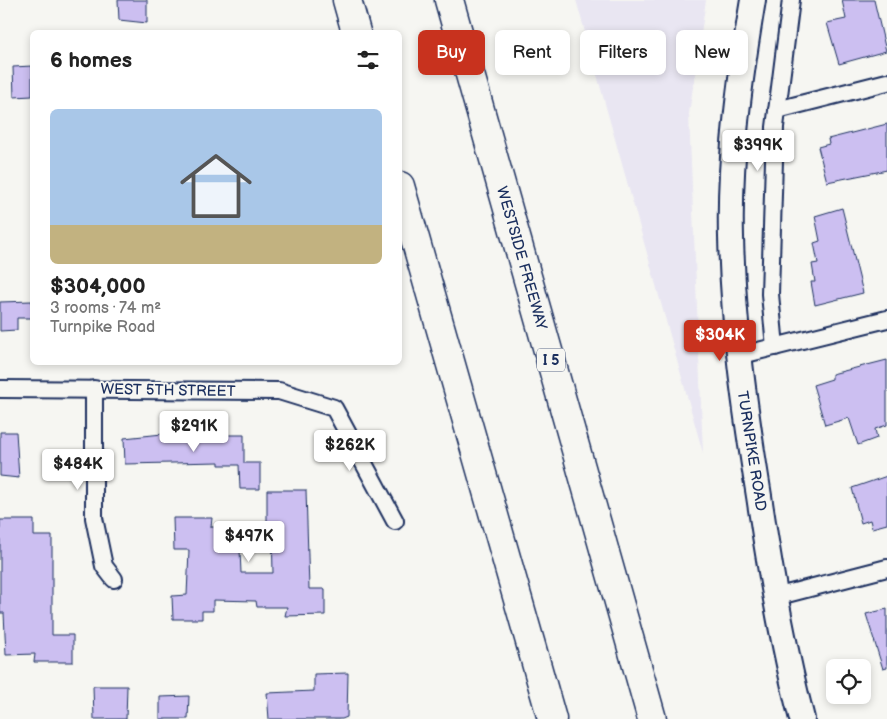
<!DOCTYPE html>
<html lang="en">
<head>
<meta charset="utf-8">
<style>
	:root { --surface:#fff; --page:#f2f2f2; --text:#222; --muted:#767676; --accent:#c8321e }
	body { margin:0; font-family:"Balsamiq Sans",sans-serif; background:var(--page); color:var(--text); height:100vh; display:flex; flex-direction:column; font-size:19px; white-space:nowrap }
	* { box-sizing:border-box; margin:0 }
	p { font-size:16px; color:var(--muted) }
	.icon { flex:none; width:28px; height:28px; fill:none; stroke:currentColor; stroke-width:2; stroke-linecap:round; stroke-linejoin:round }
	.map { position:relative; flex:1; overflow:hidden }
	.side { position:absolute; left:30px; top:30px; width:372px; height:335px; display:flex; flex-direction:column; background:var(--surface); border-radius:8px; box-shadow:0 2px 8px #0003 }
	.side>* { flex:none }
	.hud { position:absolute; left:418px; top:30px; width:394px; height:45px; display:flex; gap:10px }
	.controls { position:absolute; left:826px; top:659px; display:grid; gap:10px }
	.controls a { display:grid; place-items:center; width:45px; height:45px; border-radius:8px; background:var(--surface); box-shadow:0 2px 8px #0003; font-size:25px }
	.price { position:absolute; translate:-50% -42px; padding:0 11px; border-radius:5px; background:#fff; color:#222; font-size:16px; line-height:32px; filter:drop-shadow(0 1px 2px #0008) }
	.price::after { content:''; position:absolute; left:50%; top:30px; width:15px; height:11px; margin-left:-8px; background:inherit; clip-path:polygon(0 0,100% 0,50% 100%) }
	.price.selected { background:var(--accent); color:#fff }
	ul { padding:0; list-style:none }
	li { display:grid; align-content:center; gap:10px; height:265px; padding:0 20px }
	li span { display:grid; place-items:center; height:155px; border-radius:8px; color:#555 }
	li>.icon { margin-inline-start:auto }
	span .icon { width:90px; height:90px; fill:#fffc; stroke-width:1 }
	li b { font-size:21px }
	h2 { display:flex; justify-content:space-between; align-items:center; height:60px; padding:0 20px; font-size:21px }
	.chip { padding:0 18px; border-radius:8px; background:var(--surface); box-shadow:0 2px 8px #0003; font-size:18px; line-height:45px }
	.chip.selected { background:var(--accent); color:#fff }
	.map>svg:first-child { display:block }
	.built { fill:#e9e6f2 }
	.building { fill:#ccbff1; stroke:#1b2f5e }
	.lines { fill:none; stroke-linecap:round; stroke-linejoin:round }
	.street-casing { stroke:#1b2f5e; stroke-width:20 }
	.secondary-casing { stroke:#1b2f5e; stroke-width:28 }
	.highway-casing { stroke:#1b2f5e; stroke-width:31 }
	.street { stroke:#f6f6f2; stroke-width:16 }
	.secondary { stroke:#f6f6f2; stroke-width:24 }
	.highway { stroke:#f6f6f2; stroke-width:28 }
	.labels { text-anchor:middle; stroke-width:4; stroke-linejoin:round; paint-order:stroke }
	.shield { fill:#f6f6f2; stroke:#5d6b8a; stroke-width:1 }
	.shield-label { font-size:14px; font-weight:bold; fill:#1b2f5e }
	.street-label { font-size:15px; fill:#1b2f5e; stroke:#f6f6f2 }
</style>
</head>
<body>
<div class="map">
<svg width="887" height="719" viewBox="0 0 887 719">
	<rect width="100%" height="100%" fill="#f6f6f2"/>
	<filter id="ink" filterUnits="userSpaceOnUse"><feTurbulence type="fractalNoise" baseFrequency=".02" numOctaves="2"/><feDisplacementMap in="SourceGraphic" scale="10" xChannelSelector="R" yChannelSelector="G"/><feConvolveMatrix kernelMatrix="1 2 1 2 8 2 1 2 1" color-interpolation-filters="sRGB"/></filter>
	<g filter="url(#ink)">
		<!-- built -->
		<polygon class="built" points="576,0 706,0 689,114 703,453"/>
		<!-- building -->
		<g class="building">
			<polygon points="118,0 147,0 147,23 119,20"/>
			<polygon points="842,0 874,0 886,51 839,64 827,23 846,19"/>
			<polygon points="32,66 32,96 14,97 13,67"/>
			<polygon points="887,124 887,170 827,182 818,147 829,144 828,139"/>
			<polygon points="842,208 863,293 815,305 811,282 815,282 812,264 818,263 814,243 820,241 815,216"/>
			<polygon points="32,301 32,318 17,318 17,330 0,331 0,302"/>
			<polygon points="887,360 887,425 875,429 877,438 858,445 849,418 825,425 813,385 832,379 832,374"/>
			<polygon points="191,431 191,435 244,435 244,463 260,463 260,489 240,489 239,465 219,465 219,462 125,464 124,438"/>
			<polygon points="0,432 16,432 19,478 0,476"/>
			<polygon points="887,476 887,524 872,528 870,520 861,523 852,488"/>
			<polygon points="267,490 306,490 309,589 325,589 325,615 285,616 287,607 257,607 256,601 213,600 213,611 202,611 202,619 173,619 172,596 187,595 189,550 174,550 173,518 212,518 211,527 239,527 241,573 273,573 272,529 267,528"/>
			<polygon points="0,520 34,520 34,536 52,536 52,635 73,635 73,662 34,662 35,654 6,655 4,613 0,613"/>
			<polygon points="887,609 887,668 883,669 866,614"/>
			<polygon points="348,673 347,717 342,719 269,719 267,693 314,691 314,674"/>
			<polygon points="93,686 127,686 126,719 94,719"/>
			<polygon points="189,696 188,719 160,719 160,697"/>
		</g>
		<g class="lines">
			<defs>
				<g id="street">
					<polyline points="777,110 887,82"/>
					<polyline points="775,347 770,294 775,127 791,0"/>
					<polyline points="738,356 887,319"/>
					<polyline points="0,389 279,391 334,408 395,521"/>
					<polyline points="94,389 94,518 104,566 114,579"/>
					<polyline points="775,597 887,568"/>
				</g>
				<path id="secondary" d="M753 0C740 78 729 157 731 237 733 324 745 410 759 496 770 571 783 646 802 719"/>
				<g id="highway">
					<polyline points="347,0 356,32"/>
					<polyline points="449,0 652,719"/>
					<polyline points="400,186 552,719"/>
				</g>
			</defs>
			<!-- street casing -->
			<use href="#street" class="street-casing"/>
			<!-- secondary casing -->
			<use href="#secondary" class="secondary-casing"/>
			<!-- highway casing -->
			<use href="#highway" class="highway-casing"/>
			<!-- street -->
			<use href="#street" class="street"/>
			<!-- secondary -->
			<use href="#secondary" class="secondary"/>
			<!-- highway -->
			<use href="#highway" class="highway"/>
		</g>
	</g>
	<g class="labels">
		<!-- shield labels -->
		<rect class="shield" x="537" y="348.5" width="28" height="23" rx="4"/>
		<g class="shield-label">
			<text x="551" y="365">I 5</text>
		</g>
		<!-- street labels -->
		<g class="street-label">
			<text transform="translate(522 258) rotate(74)" y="5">WESTSIDE FREEWAY</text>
			<text transform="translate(168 390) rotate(1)" y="5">WEST 5TH STREET</text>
			<text transform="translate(752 451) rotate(81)" y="5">TURNPIKE ROAD</text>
		</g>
	</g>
</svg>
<div class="controls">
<a><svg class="icon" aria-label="locate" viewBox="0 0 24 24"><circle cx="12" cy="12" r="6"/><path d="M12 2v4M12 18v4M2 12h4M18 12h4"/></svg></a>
</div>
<b class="price" style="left:758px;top:172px">$399K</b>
<b class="price selected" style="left:720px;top:362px">$304K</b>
<b class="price" style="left:194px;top:453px">$291K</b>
<b class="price" style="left:350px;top:472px">$262K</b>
<b class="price" style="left:78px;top:491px">$484K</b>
<b class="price" style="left:249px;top:563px">$497K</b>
<div class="hud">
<a class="chip selected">Buy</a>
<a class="chip">Rent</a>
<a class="chip">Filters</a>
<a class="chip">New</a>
</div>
<section class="side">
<h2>6 homes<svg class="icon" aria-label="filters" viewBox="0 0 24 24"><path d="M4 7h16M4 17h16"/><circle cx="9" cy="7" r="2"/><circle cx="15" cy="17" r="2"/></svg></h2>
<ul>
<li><span style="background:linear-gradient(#a9c7e8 75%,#c2b280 0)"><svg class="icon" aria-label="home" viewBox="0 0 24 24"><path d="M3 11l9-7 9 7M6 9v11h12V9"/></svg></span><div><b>$304,000</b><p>3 rooms · 74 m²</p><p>Turnpike Road</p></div></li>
</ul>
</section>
</div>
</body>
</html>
